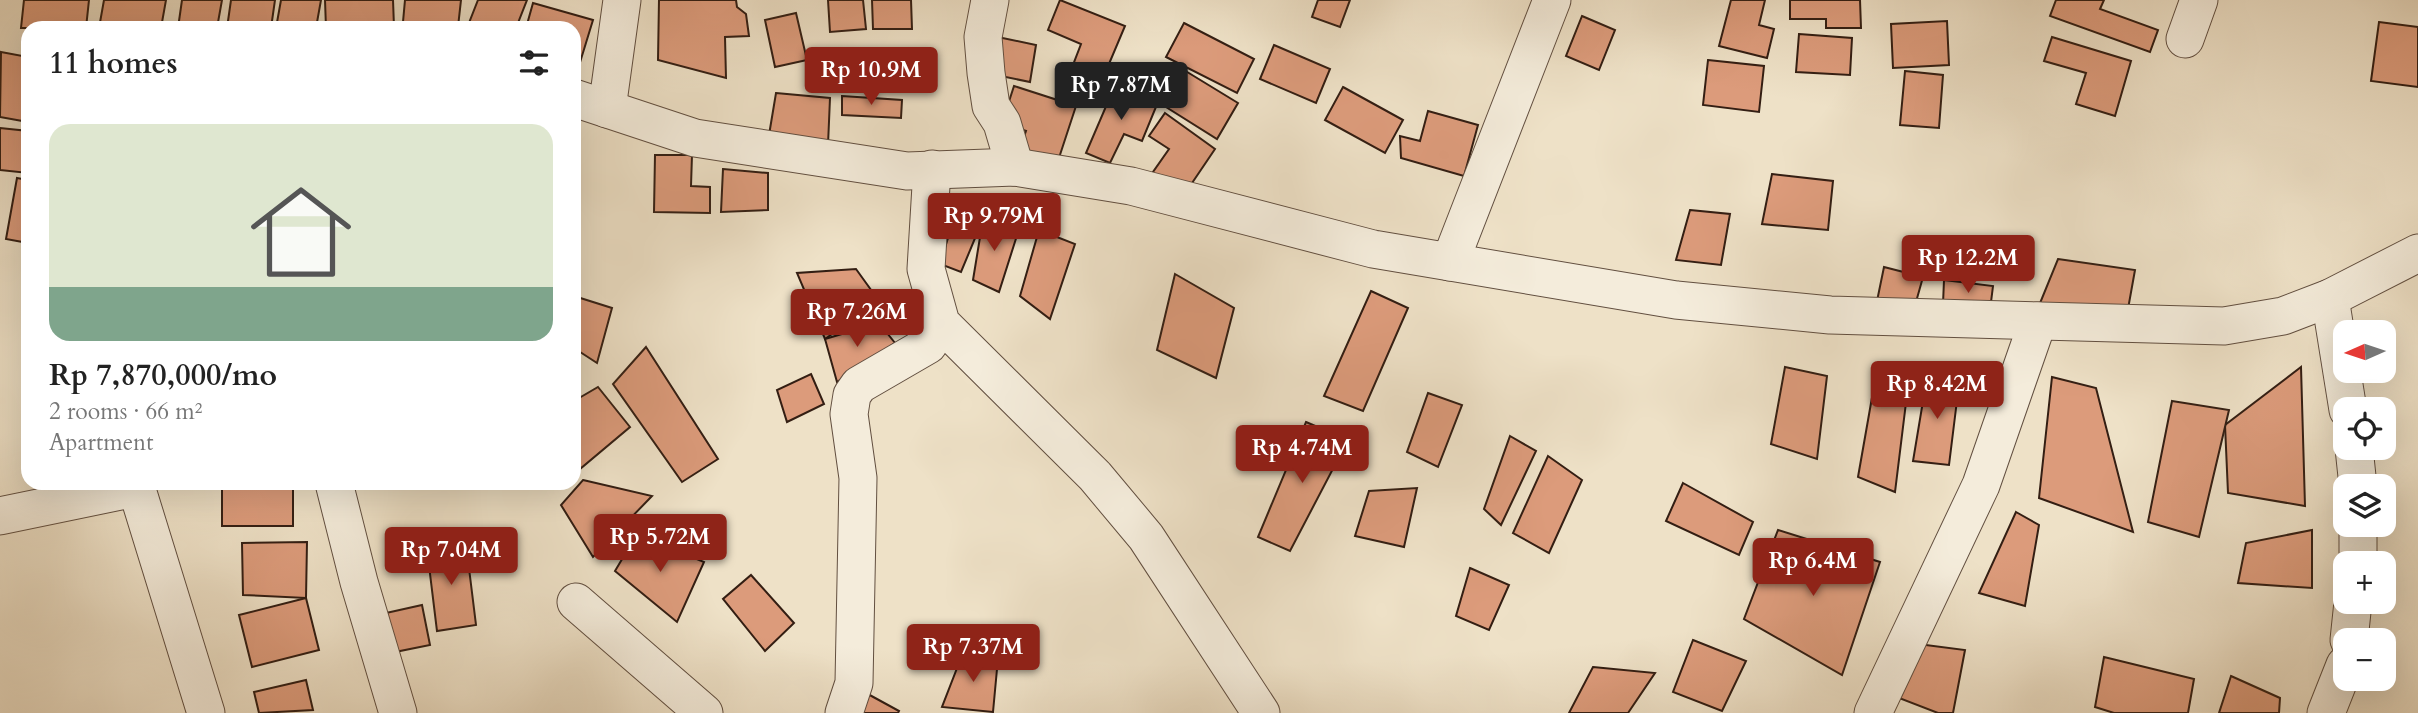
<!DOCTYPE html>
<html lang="en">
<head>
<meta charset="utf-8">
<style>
	:root { --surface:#fff; --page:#f6f6f6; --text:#222; --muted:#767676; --accent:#8f2418 }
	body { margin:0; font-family:Cardo,serif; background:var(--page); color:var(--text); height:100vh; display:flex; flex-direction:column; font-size:26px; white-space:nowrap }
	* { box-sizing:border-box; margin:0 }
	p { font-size:23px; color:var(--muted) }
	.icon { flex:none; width:38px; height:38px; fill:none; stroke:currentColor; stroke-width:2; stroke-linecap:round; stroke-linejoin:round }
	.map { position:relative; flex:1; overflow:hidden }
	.details { position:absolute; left:21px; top:21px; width:560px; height:469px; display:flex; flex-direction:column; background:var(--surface); border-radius:21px; box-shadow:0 7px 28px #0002 }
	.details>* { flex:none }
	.needle { width:46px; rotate:267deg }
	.buttons { position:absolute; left:2333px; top:320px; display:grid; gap:14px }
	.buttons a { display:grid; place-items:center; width:63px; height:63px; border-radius:14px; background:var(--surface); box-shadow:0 7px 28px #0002; font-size:35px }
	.price { position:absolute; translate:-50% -60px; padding:0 16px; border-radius:7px; background:var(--accent); color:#fff; font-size:23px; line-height:46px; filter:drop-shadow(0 2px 4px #0008) }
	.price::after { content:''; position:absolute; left:50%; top:42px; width:21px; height:16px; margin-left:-10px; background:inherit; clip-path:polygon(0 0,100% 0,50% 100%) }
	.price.selected { background:#222; color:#fff }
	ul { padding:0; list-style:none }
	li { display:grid; align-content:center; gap:14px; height:371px; padding:0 28px }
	li span { display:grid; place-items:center; height:217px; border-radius:21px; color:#555 }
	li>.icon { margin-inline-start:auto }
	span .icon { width:126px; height:126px; fill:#fffc; stroke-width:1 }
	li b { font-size:30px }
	h2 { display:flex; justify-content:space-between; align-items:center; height:84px; padding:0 28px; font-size:30px }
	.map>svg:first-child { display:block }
	.building { fill:#dc9b7b; stroke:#331e13; stroke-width:2 }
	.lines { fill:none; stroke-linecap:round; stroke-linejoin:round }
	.minor-casing { stroke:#624f40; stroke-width:39 }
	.minor { stroke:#f4ecdb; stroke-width:37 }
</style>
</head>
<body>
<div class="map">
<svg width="2418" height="713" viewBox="0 0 2418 713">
	<rect width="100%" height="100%" fill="#eee1c7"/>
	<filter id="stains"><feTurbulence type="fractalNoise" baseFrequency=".00286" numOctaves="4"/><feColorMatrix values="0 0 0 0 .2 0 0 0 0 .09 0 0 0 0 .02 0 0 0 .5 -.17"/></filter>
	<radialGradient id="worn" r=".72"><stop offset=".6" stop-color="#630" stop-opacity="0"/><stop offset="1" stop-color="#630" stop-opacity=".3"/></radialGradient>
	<!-- building -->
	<g class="building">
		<polygon points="24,0 89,0 86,28 21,28"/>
		<polygon points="104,0 166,0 161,28 99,28"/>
		<polygon points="182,0 222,0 217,28 178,28"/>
		<polygon points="231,0 275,0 271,28 227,28"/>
		<polygon points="281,0 321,0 316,28 276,28"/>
		<polygon points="325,0 393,0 394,27 326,28"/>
		<polygon points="405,0 461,0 458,27 403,22"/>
		<polygon points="478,0 527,0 516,28 467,28"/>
		<polygon points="659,0 736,0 737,7 746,14 749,36 725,37 726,78 658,60"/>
		<polygon points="828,0 863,0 866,29 830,32"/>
		<polygon points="872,0 911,0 912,29 873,29"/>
		<polygon points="1060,0 1125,26 1098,90 1068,78 1081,44 1048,30"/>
		<polygon points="1318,0 1350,0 1340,27 1312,17"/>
		<polygon points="1731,0 1765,0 1759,25 1774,29 1767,58 1719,46"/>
		<polygon points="1790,0 1860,0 1861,28 1826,28 1826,19 1790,19"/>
		<polygon points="2056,0 2104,0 2100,9 2158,30 2150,52 2050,16"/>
		<polygon points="533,3 593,20 574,82 574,28 526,28"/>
		<polygon points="796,13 807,60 775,67 765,20"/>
		<polygon points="1582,16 1615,30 1599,70 1566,56"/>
		<polygon points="1947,21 1949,65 1893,68 1891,24"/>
		<polygon points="2379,22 2418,27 2418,87 2371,81"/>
		<polygon points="1184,23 1254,59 1237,93 1166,57"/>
		<polygon points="1799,34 1852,38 1850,75 1796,72"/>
		<polygon points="993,36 1036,45 1030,82 986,73"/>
		<polygon points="2052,37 2131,61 2115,116 2076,104 2086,73 2044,61"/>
		<polygon points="1274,45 1330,69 1316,103 1260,79"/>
		<polygon points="903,50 906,83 847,88 844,55"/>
		<polygon points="1,52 28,57 28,122 0,117"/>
		<polygon points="1708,60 1764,66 1759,112 1703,105"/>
		<polygon points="1179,67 1238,103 1217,139 1158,102"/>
		<polygon points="1905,71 1943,75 1939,128 1900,125"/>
		<polygon points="1116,83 1158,102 1142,141 1124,134 1110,163 1086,153"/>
		<polygon points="1014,86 1076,106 1056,167 1018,154 1026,131 1002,123"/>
		<polygon points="1343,87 1403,120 1385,153 1325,120"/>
		<polygon points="776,93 830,98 828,145 769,135"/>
		<polygon points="842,96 902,100 901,118 842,115"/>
		<polygon points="1428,111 1478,125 1464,176 1401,158 1400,136 1420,141"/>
		<polygon points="1165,113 1215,149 1190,186 1146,182 1169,149 1149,136"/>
		<polygon points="0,128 28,131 28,173 0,170"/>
		<polygon points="655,155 692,155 691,186 710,187 710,213 654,212"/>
		<polygon points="723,169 768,173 768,210 721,212"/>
		<polygon points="1772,174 1833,181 1828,230 1762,224"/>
		<polygon points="17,178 28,180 28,243 6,239"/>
		<polygon points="1690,210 1730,214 1721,265 1676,260"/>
		<polygon points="955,215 983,219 961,272 940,264"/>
		<polygon points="983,219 1020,226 999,292 973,280"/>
		<polygon points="1039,230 1075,244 1050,319 1020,296"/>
		<polygon points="2058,259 2135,270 2128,309 2038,308"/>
		<polygon points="1884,267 1923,277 1916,302 1877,301"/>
		<polygon points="856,269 879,301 825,339 797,273"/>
		<polygon points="1175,274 1234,308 1216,378 1157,350"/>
		<polygon points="1944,280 1993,286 1990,310 1943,304"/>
		<polygon points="1371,291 1408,308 1363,411 1324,396"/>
		<polygon points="574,296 612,308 597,363 574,348"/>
		<polygon points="879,323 895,343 837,382 825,339"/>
		<polygon points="646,347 718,459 682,482 613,384"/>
		<polygon points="1785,367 1827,376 1817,459 1771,444"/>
		<polygon points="2301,367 2305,506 2228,493 2225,425"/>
		<polygon points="1877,369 1910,370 1895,492 1858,477"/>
		<polygon points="811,374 824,404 787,422 777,390"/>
		<polygon points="1960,376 1949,465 1913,461 1927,377"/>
		<polygon points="2052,377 2096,388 2133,532 2039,498"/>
		<polygon points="598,387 630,427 574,474 574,401"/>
		<polygon points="1428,393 1462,405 1438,467 1407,452"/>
		<polygon points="2172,401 2229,410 2199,537 2148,522"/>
		<polygon points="1306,422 1348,440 1290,551 1258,537"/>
		<polygon points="1510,436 1536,451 1501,525 1484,509"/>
		<polygon points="1548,456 1582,480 1549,553 1513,533"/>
		<polygon points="583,480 652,496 593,557 561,505"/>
		<rect x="222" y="483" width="71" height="43"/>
		<polygon points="1683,483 1753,522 1739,555 1666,521"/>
		<polygon points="1417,488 1404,547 1355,536 1369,491"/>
		<polygon points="2016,512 2039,525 2025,606 1979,593"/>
		<polygon points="1778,530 1880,562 1842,675 1744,619"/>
		<polygon points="2312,530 2312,588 2238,583 2246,543"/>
		<polygon points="637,534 704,562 677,622 615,571"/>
		<polygon points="307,542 306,598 243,595 242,543"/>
		<polygon points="466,544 476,625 437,631 427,549"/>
		<polygon points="1470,568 1509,585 1489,630 1456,616"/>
		<polygon points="751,575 794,623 765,651 723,599"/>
		<polygon points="306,598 319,650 252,667 239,615"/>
		<polygon points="422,605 430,645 395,652 386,613"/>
		<polygon points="1693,640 1746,661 1722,711 1673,692"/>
		<polygon points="1918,644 1965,650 1953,713 1938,713 1899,698"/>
		<polygon points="966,645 997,669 993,712 942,707"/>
		<polygon points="2104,657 2194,679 2188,713 2114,713 2095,707"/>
		<polygon points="1593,667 1655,673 1628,713 1569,713"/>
		<polygon points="2231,676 2280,698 2279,713 2219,713"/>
		<polygon points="306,680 313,710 259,713 254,692"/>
		<polygon points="866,693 899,711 898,713 856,713"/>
	</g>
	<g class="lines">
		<defs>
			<g id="minor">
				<polyline points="990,0 983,37 986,73 991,106 1002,123 1015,167"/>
				<polyline points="2185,39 2199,0"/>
				<polyline points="574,98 695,138 907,171 1015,167 1131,186 1373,249 1676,300 1830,315 2224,326 2283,316 2330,298 2418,253"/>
				<polyline points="607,109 622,0"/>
				<polyline points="932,169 926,269 941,323 1095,476 1146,537 1261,713"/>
				<polyline points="1450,262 1552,0"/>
				<polyline points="2330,298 2348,410"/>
				<polyline points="2354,448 2358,486"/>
				<polyline points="135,483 206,713"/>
				<polyline points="334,483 359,582 398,713"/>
				<polyline points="0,516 135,488"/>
				<polyline points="2358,564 2358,525"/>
				<polyline points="576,602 704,713"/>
				<polyline points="2349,640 2353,602"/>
				<polyline points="844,713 854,683 858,478 849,414 852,395 859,385 928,345 941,323"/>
				<polyline points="1873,713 1981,485 2038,321"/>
				<polyline points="2326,713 2345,665"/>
			</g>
		</defs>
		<!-- minor casing -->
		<use href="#minor" class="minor-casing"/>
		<!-- minor -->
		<use href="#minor" class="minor"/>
	</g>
	<rect width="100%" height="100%" filter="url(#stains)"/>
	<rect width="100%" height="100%" fill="url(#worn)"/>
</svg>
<div class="buttons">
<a><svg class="needle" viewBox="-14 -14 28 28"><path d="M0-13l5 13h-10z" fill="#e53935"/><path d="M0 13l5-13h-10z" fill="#767676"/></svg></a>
<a><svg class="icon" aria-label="locate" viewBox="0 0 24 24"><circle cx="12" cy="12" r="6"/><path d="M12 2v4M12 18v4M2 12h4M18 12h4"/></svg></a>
<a><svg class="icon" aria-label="layers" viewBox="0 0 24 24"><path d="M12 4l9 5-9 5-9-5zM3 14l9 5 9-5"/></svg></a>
<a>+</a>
<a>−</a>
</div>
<b class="price" style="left:871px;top:107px">Rp 10.9M</b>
<b class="price selected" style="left:1121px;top:122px">Rp 7.87M</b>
<b class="price" style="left:994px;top:253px">Rp 9.79M</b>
<b class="price" style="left:1968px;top:295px">Rp 12.2M</b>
<b class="price" style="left:857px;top:349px">Rp 7.26M</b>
<b class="price" style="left:1937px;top:421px">Rp 8.42M</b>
<b class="price" style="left:1302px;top:485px">Rp 4.74M</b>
<b class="price" style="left:660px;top:574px">Rp 5.72M</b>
<b class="price" style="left:451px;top:587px">Rp 7.04M</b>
<b class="price" style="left:1813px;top:598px">Rp 6.4M</b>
<b class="price" style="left:973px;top:684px">Rp 7.37M</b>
<section class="details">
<h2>11 homes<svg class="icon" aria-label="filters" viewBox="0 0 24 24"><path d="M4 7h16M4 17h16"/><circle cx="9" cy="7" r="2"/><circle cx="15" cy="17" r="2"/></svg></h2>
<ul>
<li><span style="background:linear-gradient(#dfe7d0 75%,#7fa58c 0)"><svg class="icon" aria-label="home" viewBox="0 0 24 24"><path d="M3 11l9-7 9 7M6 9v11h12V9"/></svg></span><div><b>Rp 7,870,000/mo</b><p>2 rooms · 66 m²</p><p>Apartment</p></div></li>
</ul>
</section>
</div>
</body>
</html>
